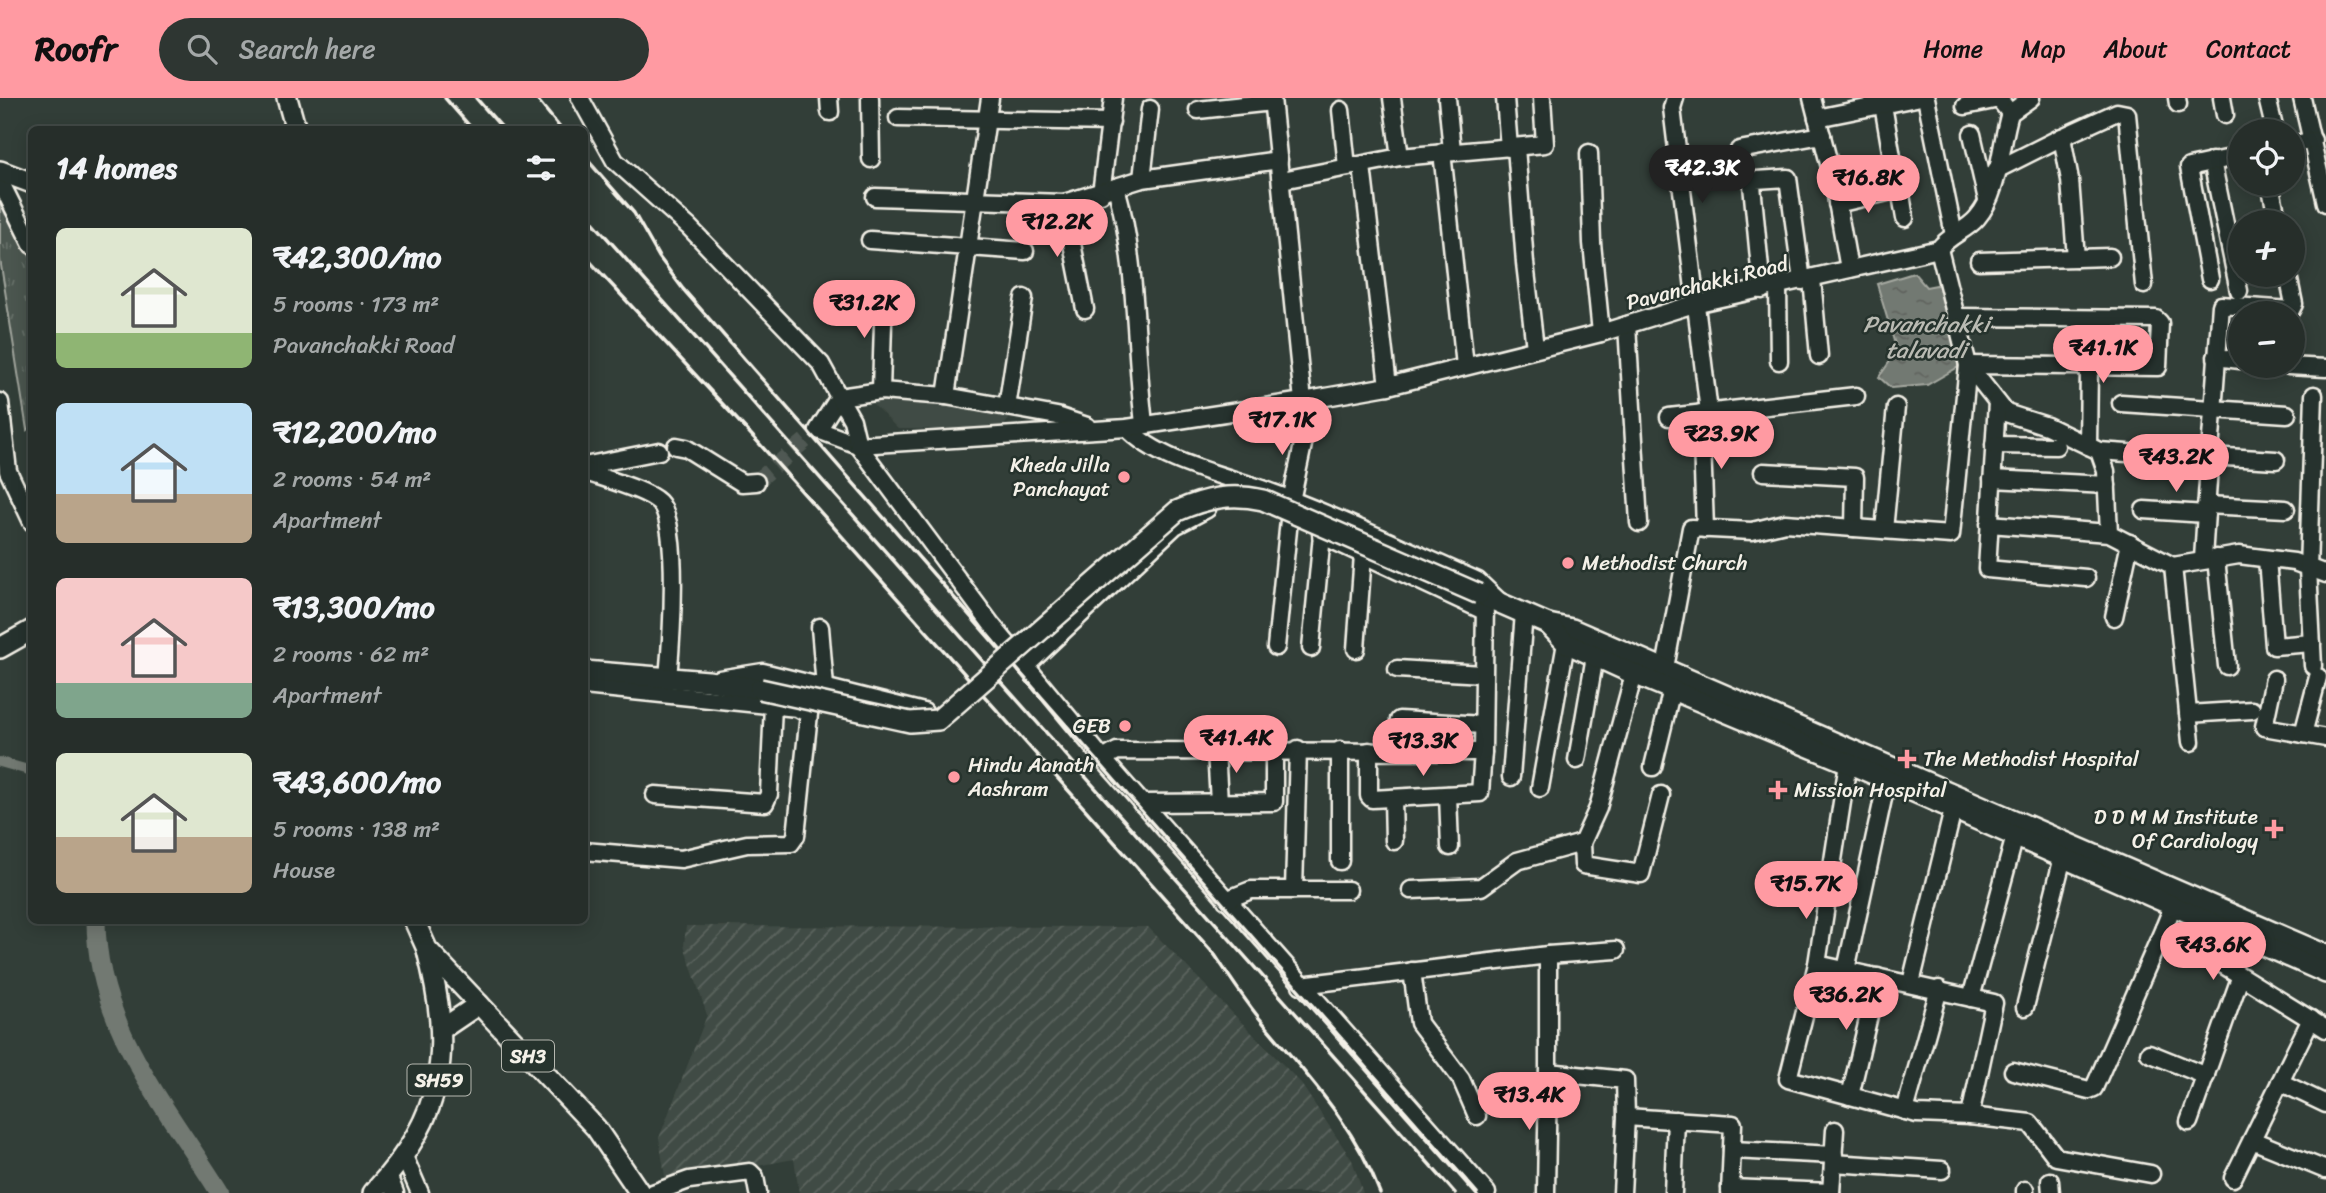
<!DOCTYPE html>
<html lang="en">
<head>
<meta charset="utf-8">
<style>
	:root { --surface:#262e2a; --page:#2e3632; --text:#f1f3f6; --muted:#a4a8a8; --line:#424a47; --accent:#ff9aa2 }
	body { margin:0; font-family:Sriracha,sans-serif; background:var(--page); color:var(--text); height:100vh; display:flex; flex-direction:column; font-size:26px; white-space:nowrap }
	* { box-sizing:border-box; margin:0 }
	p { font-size:23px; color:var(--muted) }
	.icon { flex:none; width:38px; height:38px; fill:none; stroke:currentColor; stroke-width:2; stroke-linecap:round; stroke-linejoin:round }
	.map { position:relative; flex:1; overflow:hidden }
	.details { position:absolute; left:28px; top:28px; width:560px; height:798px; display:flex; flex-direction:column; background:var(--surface); border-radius:10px; box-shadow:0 4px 18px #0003,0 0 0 2px var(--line) }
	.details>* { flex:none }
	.buttons { position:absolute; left:2228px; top:21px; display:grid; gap:14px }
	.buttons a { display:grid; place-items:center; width:77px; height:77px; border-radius:50%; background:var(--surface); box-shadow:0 4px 18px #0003,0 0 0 2px var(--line); font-size:35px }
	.price { position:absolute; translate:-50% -60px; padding:0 16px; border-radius:24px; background:var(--accent); color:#111; font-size:23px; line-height:46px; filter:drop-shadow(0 2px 4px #0008) }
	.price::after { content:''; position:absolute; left:50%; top:42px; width:21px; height:16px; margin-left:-10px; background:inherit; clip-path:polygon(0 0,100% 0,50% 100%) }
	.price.selected { background:#222; color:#fff }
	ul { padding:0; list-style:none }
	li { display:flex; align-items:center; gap:21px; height:175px; padding:0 28px }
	li span { display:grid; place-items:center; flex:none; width:196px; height:140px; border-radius:10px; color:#555 }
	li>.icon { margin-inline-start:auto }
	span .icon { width:84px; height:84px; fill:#fffc; stroke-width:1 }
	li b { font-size:30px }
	h2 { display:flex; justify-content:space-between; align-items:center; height:84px; padding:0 28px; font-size:30px }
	header { display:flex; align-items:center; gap:42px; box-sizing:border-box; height:98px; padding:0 35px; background:var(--accent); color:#111 }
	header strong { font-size:33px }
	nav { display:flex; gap:38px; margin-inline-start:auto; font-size:24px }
	.search { width:490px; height:63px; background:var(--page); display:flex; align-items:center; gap:18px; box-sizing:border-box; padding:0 24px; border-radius:38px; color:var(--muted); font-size:26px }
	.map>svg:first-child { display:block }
	.built { fill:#404b44 }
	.industrial { fill:url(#industrial-furrows) }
	.park { fill:url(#park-tufts); stroke:#a0a49c; stroke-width:2 }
	.water { fill:url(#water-ripples); stroke:#a6a9a1; stroke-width:2 }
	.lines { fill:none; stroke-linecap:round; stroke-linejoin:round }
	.canal { stroke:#727972; stroke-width:10 }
	.river { stroke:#727972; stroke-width:19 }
	.minor-tunnel { stroke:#4f5952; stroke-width:16; stroke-dasharray:16 8; stroke-linecap:butt }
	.minor-casing { stroke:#f4f1e8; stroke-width:21 }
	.major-casing { stroke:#f4f1e8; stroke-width:24 }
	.minor { stroke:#26332d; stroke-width:16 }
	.major { stroke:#26332d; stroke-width:19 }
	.rail { stroke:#f4f1e8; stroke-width:3.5 }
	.major-bridge-casing { stroke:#f4f1e8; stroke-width:24; stroke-linecap:butt }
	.major-bridge { stroke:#26332d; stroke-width:19 }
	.poi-dot { fill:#ff9aa2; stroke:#26332d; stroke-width:2.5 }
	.labels { text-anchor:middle; stroke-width:5; stroke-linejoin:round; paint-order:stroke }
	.shield { fill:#26332d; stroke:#b6b8b0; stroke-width:2 }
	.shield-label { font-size:19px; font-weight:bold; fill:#f4f1e8 }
	.street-label { font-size:21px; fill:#f4f1e8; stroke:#26332d }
	.poi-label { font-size:21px; fill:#f4f1e8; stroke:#26332d; text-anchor:start }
	.water-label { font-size:23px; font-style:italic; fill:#babbb3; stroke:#26332d }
</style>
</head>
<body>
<header>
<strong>Roofr</strong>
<div class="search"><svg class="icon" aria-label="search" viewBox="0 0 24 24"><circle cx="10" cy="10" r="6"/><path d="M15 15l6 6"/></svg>Search here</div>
<nav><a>Home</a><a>Map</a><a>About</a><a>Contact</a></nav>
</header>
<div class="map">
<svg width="2326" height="1095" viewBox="0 0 2326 1095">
	<defs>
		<pattern id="industrial-furrows" width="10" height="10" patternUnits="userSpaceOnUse" patternTransform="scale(1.75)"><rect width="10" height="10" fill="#404b44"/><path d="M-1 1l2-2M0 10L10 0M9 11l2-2" fill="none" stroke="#5c655f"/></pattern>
		<pattern id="park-tufts" width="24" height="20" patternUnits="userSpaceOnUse" patternTransform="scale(1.75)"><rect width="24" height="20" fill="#4c564f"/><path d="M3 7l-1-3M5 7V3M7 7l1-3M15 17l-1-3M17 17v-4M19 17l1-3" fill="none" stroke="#666f68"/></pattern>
		<pattern id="water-ripples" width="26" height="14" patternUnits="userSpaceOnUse" patternTransform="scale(1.75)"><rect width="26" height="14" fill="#727972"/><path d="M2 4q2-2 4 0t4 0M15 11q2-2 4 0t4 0" fill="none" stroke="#60635e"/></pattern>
	</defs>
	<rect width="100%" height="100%" fill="#323e38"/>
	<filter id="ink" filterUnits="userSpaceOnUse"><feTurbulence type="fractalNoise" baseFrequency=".0143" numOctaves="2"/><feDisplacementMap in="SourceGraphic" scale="14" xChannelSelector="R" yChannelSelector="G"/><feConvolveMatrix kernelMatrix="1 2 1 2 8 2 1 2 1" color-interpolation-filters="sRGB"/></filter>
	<g filter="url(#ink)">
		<!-- built -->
		<polygon class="built" points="866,299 1002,311 1001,316 1010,320 1001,331 898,331"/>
		<!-- industrial -->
		<polygon class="industrial" points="686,828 1148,829 1299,983 1352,1062 1363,1095 799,1095 794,1061 666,1085 659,1040 707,917 684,847"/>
		<!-- park -->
		<polygon class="park" points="0,99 31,160 32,327 27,332 0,161"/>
		<!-- water -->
		<polygon class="water" points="1914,175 1926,189 1942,186 1960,268 1927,287 1891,290 1879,279 1897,253 1877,186"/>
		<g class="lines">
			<!-- canal -->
			<polyline class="canal" points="0,664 32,673"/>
			<!-- river -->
			<path class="river" d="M96 822C96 929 167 1009 220 1095"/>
			<!-- minor-tunnel -->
			<polyline class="minor-tunnel" points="756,384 818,332"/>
			<defs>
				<g id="minor">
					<polyline points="580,0 615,63 689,129 821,266 839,299 818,332 858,347"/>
					<polyline points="829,0 830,14"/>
					<polyline points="870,0 871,61"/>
					<polyline points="990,0 946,298 1057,318 1087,328"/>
					<polyline points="1392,0 1400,59"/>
					<polyline points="1447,0 1452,53"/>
					<polyline points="1505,0 1509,50"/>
					<polyline points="1675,0 1672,10 1709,314"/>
					<polyline points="1812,0 1833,81 1849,171"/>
					<polyline points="1926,0 1954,137"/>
					<polyline points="2177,0 2178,6"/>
					<polyline points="2222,0 2225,17"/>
					<polyline points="2267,0 2275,33"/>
					<polyline points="2302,0 2326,105"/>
					<polyline points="1883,7 1892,59"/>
					<polyline points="1965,8 1999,1 2010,15"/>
					<polyline points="1198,12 1272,4"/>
					<polyline points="1341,12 1347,69"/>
					<polyline points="898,20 1111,24"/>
					<polyline points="1817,20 1916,0"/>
					<polyline points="1972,36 1987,102"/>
					<polyline points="2062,39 2117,14 2127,16 2144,187"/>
					<polyline points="2292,47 2313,42"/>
					<polyline points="1516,49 1525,165 1535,250"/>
					<polyline points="1739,52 1822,37"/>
					<polyline points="1442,54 1465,268"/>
					<polyline points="1589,55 1592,145 1601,235"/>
					<polyline points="2212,63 2239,193"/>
					<polyline points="1362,68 1388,288"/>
					<polyline points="1142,81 1150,11"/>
					<polyline points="1282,82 1400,59 1545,46 1542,0"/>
					<polyline points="0,83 32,147"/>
					<polyline points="2270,86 2278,124"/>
					<polyline points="1101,96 1113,0"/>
					<polyline points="875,99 1064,105 1116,89"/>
					<polyline points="1064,105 1085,211"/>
					<polyline points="1837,106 1900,91 1905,120"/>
					<polyline points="870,142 1025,153"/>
					<polyline points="1939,151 1968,267 2006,315 2047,328 2099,353 2106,373 2109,435 2173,468 2239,457 2294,464 2326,476"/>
					<polyline points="2076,160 2110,159"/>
					<polyline points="1979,163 2076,160 2070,82 2062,39 1996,72"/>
					<polyline points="1812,181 1819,258"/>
					<polyline points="2210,181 2189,69 2240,58"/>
					<polyline points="1778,188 1779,263"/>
					<polyline points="1762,192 1752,87 1756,82 1788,80 1802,183"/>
					<polyline points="1627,227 1639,425"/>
					<polyline points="2216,259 2240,262"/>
					<polyline points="2288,268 2326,270"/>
					<polyline points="881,293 884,191"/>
					<polyline points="946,298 881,293 839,299 852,322 858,347 992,527 1103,661 1487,1095"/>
					<path d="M1303 303 1388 288 1601 235 1694 206 1939 151C1949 137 1966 133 1977 120 2000 94 2000 47 2010 15L2031 0"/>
					<polyline points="0,304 8,373 32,424"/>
					<polyline points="1997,304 1987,471 2086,480"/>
					<polyline points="2121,305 2287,316"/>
					<polyline points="1007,309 1024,200"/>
					<polyline points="1701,315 1705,431"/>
					<polyline points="1669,319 1856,298"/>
					<path d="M1144 325C1134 246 1138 166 1116 89L1142 81 1279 62"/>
					<path d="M1127 330C1158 363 1219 376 1262 391 1335 417 1406 452 1478 483L1499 503"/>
					<polyline points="858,347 1127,330 1303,303 1272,0"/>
					<polyline points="1994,347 2056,348"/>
					<polyline points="676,348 686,350 742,385 756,384"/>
					<polyline points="2088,348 2089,268"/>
					<polyline points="2099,353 2169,358 2209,367 2203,461"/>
					<polyline points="2209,358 2276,362"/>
					<polyline points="2209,367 2221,207 2291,212 2294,206 2288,177"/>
					<polyline points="584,368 659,353"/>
					<path d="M584 373C604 381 645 391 659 404 681 425 671 548 668 580"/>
					<polyline points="1763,374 1855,379 1854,430"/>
					<polyline points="1992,381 2107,387"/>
					<polyline points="1291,403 1308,323"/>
					<polyline points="2206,407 2286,411"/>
					<polyline points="2144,412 2206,416"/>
					<polyline points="1989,426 2109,435"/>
					<polyline points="1884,432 1896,309"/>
					<polyline points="1321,437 1484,513"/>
					<polyline points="2216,460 2227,568"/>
					<polyline points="2267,461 2274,548 2312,545"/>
					<polyline points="2173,468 2191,644"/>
					<polyline points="2114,519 2130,445"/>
					<polyline points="820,529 825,589"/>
					<polyline points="1276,549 1289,422"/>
					<polyline points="1311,550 1322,437"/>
					<polyline points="1356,551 1363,457"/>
					<polyline points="1026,568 1175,428 1207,411"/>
					<polyline points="2313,568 2308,471 2314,297"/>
					<polyline points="1665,570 1691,430 1752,433 1785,425 1951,437 1968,267 2158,269 2160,225 2156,221 1956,219"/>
					<polyline points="1397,571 1483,576"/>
					<polyline points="1634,576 1598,710 1582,745 1583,767 1641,776 1661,697"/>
					<polyline points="719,581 763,574 924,614"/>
					<polyline points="2274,581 2264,629 2326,640"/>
					<polyline points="584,588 797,610 809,616 796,738 791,745 747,746 681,761 584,753"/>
					<polyline points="2188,616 2252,612"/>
					<polyline points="1399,622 1483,627"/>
					<polyline points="2303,636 2318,579"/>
					<polyline points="1216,652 1219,704"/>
					<polyline points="1369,653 1369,698 1372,701 1480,695 1483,654"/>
					<polyline points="1103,661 1117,653 1483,654 1485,503"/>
					<polyline points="1577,662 1595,558"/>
					<polyline points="1848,665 1817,866 1788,981 1917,1016 1970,1018 2030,1025 2056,1059 2151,1076"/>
					<polyline points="1653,669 1672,591"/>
					<polyline points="1511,679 1524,515"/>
					<polyline points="1540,690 1566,545"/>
					<polyline points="655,697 765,705 769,696 773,607"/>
					<polyline points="1448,697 1450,749"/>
					<polyline points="1393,700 1394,743"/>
					<polyline points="1141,705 1274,704 1274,651"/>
					<polyline points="1340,763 1340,652"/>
					<polyline points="1294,792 1298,651"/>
					<polyline points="1411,792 1481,789 1517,763 1582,745"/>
					<polyline points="1226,802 1251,792 1348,792"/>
					<polyline points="2173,808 2164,830 2326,931"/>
					<polyline points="1548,857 1616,852"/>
					<polyline points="1817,866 1994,905 1970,1018"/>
					<polyline points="1846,872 1887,682"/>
					<polyline points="1412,873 1419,925 1461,981 1477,1018"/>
					<polyline points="1911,885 1953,712"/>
					<polyline points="1301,887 1548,857 1548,974 1625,982 1626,1019 1733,1026 1730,1095"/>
					<polyline points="1971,900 2015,738"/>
					<polyline points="2025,909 2063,759"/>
					<polyline points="2149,955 2206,978"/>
					<polyline points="2013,973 2089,992 2094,990 2164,830"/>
					<polyline points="2280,984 2326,1006"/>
					<polyline points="1850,998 1878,879"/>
					<polyline points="1905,1013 1939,891"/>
					<polyline points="2189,1024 2240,880"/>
					<polyline points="2252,1042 2326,1072"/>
					<polyline points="1732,1052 1834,1057"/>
					<polyline points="403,1056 420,1095"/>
					<polyline points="1833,1065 1942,1072"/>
					<polyline points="388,1077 395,1095"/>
					<polyline points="2233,1080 2311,921"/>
					<polyline points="2050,1083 2051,1095"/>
					<polyline points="1730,1090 1831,1094"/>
					<polyline points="2025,1092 2025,1095"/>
					<polyline points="653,1095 689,1082 750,1074 755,1079 758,1095"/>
					<polyline points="1546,1095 1548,974"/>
					<polyline points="1622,1095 1626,1019"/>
					<polyline points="1673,1095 1676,1022"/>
					<polyline points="1831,1095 1835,1032"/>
				</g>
				<g id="major">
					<polyline points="287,0 296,32"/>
					<polyline points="0,73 32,85"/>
					<polyline points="1479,496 1548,526 1572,531 2326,857"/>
					<polyline points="1548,526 1566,545 1634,576 1848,665 2326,875"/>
					<polyline points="0,550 32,532"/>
					<polyline points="584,573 708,583 760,591"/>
					<polyline points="414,822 427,851 596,1030 640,1095"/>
					<polyline points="442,931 479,906"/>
					<path d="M373 1095C446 1015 453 954 427 852"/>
				</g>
			</defs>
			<!-- minor casing -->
			<use href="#minor" class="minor-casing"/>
			<!-- major casing -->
			<use href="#major" class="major-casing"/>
			<!-- minor -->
			<use href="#minor" class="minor"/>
			<!-- major -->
			<use href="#major" class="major"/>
			<!-- rail -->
			<g class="rail">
				<polyline points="445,0 473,32"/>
				<polyline points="476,0 504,32"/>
				<polyline points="536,0 562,32"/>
				<polyline points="584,58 634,115 659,159 683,191 1477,1095"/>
				<polyline points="584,114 1455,1095"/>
				<path d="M584 157 757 343 1215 857C1231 881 1246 905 1265 927 1310 981 1355 1028 1380 1095"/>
			</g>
			<defs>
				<path id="major-bridge" d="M760 591 910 624 938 622 1177 413C1206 400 1231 395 1263 402L1479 496"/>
			</defs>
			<!-- major-bridge casing -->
			<use href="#major-bridge" class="major-bridge-casing"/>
			<!-- major-bridge -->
			<use href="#major-bridge" class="major-bridge"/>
		</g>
	</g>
	<!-- markers -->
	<g class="poi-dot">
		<circle cx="1124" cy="379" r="7"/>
		<circle cx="1568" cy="465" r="7"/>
		<circle cx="1125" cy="628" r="7"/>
		<path d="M1903.5 650.5h7v7h7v7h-7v7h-7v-7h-7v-7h7z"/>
		<circle cx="954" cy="679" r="7"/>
		<path d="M1774.5 681.5h7v7h7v7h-7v7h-7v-7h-7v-7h7z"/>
		<path d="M2270.5 720.5h7v7h7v7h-7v7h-7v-7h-7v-7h7z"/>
	</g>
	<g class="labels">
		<!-- shield labels -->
		<g class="shield">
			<rect x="502" y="942.5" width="52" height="31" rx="5"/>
			<rect x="407.5" y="966.5" width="63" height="31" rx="5"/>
		</g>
		<g class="shield-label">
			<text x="528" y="965">SH3</text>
			<text x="439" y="989">SH59</text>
		</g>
		<!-- street labels -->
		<g class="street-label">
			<text transform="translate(1707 185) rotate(-14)" y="7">Pavanchakki Road</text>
		</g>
		<!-- poi labels -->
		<g class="poi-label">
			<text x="1110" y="374" text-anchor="end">Kheda Jilla<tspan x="1110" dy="24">Panchayat</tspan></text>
			<text x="1582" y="472">Methodist Church</text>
			<text x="1111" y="635" text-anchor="end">GEB</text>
			<text x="1923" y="668">The Methodist Hospital</text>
			<text x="968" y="674">Hindu Aanath<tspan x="968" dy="24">Aashram</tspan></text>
			<text x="1794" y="699">Mission Hospital</text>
			<text x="2258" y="726" text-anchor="end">D D M M Institute<tspan x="2258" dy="24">Of Cardiology</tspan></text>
		</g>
		<!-- water labels -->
		<g class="water-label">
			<text x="1926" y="234">Pavanchakki<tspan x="1926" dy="26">talavadi</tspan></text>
		</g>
	</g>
</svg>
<div class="buttons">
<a><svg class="icon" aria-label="locate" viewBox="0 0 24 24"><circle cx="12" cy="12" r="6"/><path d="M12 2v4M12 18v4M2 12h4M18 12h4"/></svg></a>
<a>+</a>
<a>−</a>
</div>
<b class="price selected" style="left:1702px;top:107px">₹42.3K</b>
<b class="price" style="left:1868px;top:117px">₹16.8K</b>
<b class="price" style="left:1057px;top:161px">₹12.2K</b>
<b class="price" style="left:864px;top:242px">₹31.2K</b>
<b class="price" style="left:2103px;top:287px">₹41.1K</b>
<b class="price" style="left:1282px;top:359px">₹17.1K</b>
<b class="price" style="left:1721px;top:373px">₹23.9K</b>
<b class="price" style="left:2176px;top:396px">₹43.2K</b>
<b class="price" style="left:1236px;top:677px">₹41.4K</b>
<b class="price" style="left:1423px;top:680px">₹13.3K</b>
<b class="price" style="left:1806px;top:823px">₹15.7K</b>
<b class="price" style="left:2213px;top:884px">₹43.6K</b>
<b class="price" style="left:1846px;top:934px">₹36.2K</b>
<b class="price" style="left:1529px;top:1034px">₹13.4K</b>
<section class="details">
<h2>14 homes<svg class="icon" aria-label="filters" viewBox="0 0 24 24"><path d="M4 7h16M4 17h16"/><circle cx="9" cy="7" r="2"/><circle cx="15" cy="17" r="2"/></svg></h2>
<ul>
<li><span style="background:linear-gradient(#dfe7d0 75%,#8fb573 0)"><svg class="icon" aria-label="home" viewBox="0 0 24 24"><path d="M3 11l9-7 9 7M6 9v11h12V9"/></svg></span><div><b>₹42,300/mo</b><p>5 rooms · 173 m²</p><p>Pavanchakki Road</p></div></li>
<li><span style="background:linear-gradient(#bfe0f5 65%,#b9a48a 0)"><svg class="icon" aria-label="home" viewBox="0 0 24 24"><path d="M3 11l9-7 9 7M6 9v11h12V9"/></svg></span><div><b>₹12,200/mo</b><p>2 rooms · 54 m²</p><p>Apartment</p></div></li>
<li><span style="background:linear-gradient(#f6c9c9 75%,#7fa58c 0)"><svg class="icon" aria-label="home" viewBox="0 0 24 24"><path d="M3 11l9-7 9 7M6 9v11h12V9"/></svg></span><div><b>₹13,300/mo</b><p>2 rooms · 62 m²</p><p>Apartment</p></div></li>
<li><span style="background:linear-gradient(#dfe7d0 60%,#b9a48a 0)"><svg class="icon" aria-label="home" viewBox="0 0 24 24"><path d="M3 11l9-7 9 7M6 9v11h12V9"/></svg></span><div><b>₹43,600/mo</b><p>5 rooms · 138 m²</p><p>House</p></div></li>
</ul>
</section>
</div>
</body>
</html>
